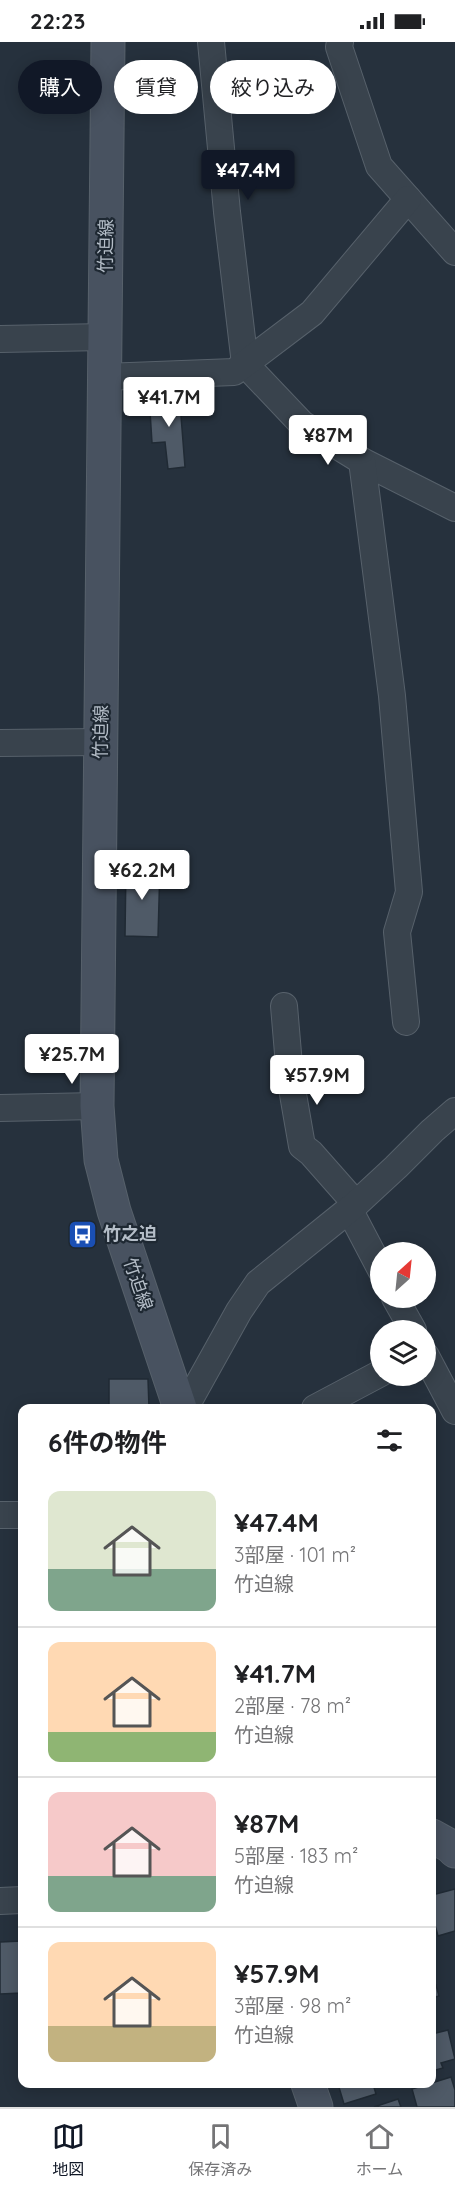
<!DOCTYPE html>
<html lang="ja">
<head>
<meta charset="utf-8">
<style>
	:root { --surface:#fff; --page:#f2f2f2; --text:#202124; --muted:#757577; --line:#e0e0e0; --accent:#111827 }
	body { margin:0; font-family:Quicksand,"Noto Sans JP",sans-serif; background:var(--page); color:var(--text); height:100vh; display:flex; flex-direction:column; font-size:22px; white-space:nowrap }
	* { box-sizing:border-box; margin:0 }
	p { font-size:20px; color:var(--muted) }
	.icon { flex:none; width:33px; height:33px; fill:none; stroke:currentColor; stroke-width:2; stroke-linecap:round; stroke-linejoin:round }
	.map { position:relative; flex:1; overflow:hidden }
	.sheet { position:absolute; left:18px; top:1362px; width:418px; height:684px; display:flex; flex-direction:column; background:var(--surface); border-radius:12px; box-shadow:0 3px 15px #0003 }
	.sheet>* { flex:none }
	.banner { position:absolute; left:18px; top:18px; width:420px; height:54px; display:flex; gap:12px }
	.needle { width:39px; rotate:27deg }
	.fabs { position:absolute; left:370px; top:1200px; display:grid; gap:12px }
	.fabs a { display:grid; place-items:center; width:66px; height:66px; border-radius:50%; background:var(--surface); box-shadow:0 3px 15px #0003; font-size:30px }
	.price { position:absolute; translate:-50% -51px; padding:0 14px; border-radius:6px; background:#fff; color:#222; font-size:20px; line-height:39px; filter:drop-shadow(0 2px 3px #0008) }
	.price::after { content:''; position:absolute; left:50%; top:36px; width:18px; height:14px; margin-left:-9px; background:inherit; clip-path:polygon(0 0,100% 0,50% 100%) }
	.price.on { background:var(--accent); color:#fff }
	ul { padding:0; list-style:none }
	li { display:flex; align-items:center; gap:18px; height:150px; padding:0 30px }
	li+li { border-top:2px solid var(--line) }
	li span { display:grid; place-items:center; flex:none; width:168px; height:120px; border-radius:12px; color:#555 }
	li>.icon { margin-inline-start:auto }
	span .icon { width:72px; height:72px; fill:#fffc; stroke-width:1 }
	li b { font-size:26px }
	h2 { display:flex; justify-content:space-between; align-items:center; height:72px; padding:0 30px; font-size:26px }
	.tag { padding:0 21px; border-radius:27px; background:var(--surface); box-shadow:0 3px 15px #0003; font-size:21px; line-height:54px }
	.tag.on { background:var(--accent); color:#fff }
	.status { display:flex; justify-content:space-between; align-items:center; height:42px; padding:0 30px; background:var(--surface); direction:ltr }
	.status svg { height:16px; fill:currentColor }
	.menu { display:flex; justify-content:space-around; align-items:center; height:84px; border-top:2px solid var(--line); background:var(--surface); font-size:16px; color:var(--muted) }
	.menu a { display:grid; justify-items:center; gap:3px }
	.menu .on { color:var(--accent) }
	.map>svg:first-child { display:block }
	.building { fill:#4f5a67; stroke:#202a34; stroke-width:1.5 }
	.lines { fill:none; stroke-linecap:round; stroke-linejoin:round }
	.street-casing { stroke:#57616b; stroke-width:28 }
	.secondary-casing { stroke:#57616b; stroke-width:35 }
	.street { stroke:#39434d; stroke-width:26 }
	.secondary { stroke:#485260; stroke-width:33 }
	.labels { text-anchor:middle; stroke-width:4.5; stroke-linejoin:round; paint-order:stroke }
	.street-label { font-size:18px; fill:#b5bec8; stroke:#1e2832 }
	.poi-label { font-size:18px; font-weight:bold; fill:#b5bec8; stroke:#1e2832; text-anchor:start }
</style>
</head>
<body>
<div class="status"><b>22:23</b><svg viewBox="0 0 49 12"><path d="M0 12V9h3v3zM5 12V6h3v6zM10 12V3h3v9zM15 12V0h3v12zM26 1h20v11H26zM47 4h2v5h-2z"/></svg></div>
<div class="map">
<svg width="455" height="2065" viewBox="0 0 455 2065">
	<rect width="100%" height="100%" fill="#26313d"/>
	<!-- building -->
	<g class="building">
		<polygon points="179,348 185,425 168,427 165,400 152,401 150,369 162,368 161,349"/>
		<polygon points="126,823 160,824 158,895 125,894"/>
		<polygon points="109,1337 148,1337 149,1366 109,1366"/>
		<polygon points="455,1847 455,1889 438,1894 432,1872 432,1853"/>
		<polygon points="22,1899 22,1951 0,1952 0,1900"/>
		<polygon points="436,1943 439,1954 432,1956 432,1944"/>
		<polygon points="448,1988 455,2017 441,2021 443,2026 432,2029 432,1992"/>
		<polygon points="451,2035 455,2048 455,2065 417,2065 412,2047"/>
		<polygon points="338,2042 373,2042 376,2052 344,2062"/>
		<polygon points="398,2057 401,2065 374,2065"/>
	</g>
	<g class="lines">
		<defs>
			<g id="street">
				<polyline points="211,0 227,170 245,322 302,382 362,419 455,466"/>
				<polyline points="340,0 339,5 379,124 455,210"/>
				<polyline points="0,297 105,295"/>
				<polyline points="104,335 234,330 312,271 408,157"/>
				<polyline points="362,419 392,654 409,850 397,890 406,980"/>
				<polyline points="0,701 101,700"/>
				<polyline points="284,964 290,1035 302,1104 311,1111 356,1162"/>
				<polyline points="0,1066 97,1064"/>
				<polyline points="349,1167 381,1228"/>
				<polyline points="395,1256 413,1288"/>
				<polyline points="426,1314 455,1369"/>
				<polyline points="185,1366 239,1269 258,1241 356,1162 396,1125 432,1089 455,1069"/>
				<polyline points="315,1366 381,1331"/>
				<polyline points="0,1473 22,1473"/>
				<polyline points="0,1859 22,1858"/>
			</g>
			<g id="secondary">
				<polyline points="108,0 97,1064 101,1118 114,1169 180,1366"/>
				<polyline points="432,1794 450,1804 455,1809"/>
				<polyline points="308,2042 316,2065"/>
			</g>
		</defs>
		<!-- street casing -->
		<use href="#street" class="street-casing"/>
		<!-- secondary casing -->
		<use href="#secondary" class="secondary-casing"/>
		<!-- street -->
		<use href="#street" class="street"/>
		<!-- secondary -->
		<use href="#secondary" class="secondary"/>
	</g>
	<!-- icons -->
	<defs>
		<symbol id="bus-square" viewBox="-11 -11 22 22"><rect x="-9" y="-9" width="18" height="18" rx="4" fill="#1a4fb4" stroke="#1e2832"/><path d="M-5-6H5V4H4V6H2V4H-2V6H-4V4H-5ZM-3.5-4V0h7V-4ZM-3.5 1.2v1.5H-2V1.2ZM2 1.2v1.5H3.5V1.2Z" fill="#fff"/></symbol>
	</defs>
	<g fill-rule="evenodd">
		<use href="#bus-square" x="66" y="1176" width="33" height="33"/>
	</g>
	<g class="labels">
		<!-- street labels -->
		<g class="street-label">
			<text transform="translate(106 204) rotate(-89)" y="6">竹迫線</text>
			<text transform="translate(101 690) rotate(-89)" y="6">竹迫線</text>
			<text transform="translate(138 1242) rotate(71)" y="6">竹迫線</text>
		</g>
		<!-- poi labels -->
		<g class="poi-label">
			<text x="103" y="1198">竹之迫</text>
		</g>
	</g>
</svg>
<div class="fabs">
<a><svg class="needle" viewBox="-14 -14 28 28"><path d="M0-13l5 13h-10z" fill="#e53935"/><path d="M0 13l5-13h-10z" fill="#757577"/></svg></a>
<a><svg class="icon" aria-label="layers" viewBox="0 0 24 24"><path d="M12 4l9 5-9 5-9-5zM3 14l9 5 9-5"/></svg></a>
</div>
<b class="price on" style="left:248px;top:159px">¥47.4M</b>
<b class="price" style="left:169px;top:386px">¥41.7M</b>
<b class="price" style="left:328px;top:424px">¥87M</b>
<b class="price" style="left:142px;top:859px">¥62.2M</b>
<b class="price" style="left:72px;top:1043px">¥25.7M</b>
<b class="price" style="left:317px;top:1064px">¥57.9M</b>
<div class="banner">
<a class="tag on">購入</a>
<a class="tag">賃貸</a>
<a class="tag">絞り込み</a>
</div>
<section class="sheet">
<h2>6件の物件<svg class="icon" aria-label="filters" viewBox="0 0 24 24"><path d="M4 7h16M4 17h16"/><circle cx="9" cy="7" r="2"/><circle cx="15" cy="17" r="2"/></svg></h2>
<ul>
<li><span style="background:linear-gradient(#dfe7d0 65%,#7fa58c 0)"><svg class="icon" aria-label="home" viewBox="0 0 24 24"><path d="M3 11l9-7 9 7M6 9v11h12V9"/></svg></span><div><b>¥47.4M</b><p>3部屋 · 101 m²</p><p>竹迫線</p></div></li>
<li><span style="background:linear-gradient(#ffd9b3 75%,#8fb573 0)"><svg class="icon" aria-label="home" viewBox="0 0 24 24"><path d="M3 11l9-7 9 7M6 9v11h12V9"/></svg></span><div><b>¥41.7M</b><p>2部屋 · 78 m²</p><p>竹迫線</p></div></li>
<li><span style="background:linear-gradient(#f6c9c9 70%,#7fa58c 0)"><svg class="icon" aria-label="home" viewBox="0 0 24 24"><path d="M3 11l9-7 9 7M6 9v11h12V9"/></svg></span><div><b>¥87M</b><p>5部屋 · 183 m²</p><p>竹迫線</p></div></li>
<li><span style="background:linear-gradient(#ffd9b3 70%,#c2b280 0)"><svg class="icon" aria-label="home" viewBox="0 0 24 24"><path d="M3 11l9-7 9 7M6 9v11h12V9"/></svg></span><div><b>¥57.9M</b><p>3部屋 · 98 m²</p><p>竹迫線</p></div></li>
</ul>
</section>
</div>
<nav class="menu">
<a class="on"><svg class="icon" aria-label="map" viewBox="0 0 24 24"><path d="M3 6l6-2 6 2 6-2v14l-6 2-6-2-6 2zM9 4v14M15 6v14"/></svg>地図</a>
<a><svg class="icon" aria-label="saved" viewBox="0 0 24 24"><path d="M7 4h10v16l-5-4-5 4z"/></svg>保存済み</a>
<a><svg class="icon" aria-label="home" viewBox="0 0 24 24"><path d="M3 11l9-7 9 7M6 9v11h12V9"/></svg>ホーム</a>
</nav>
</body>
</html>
